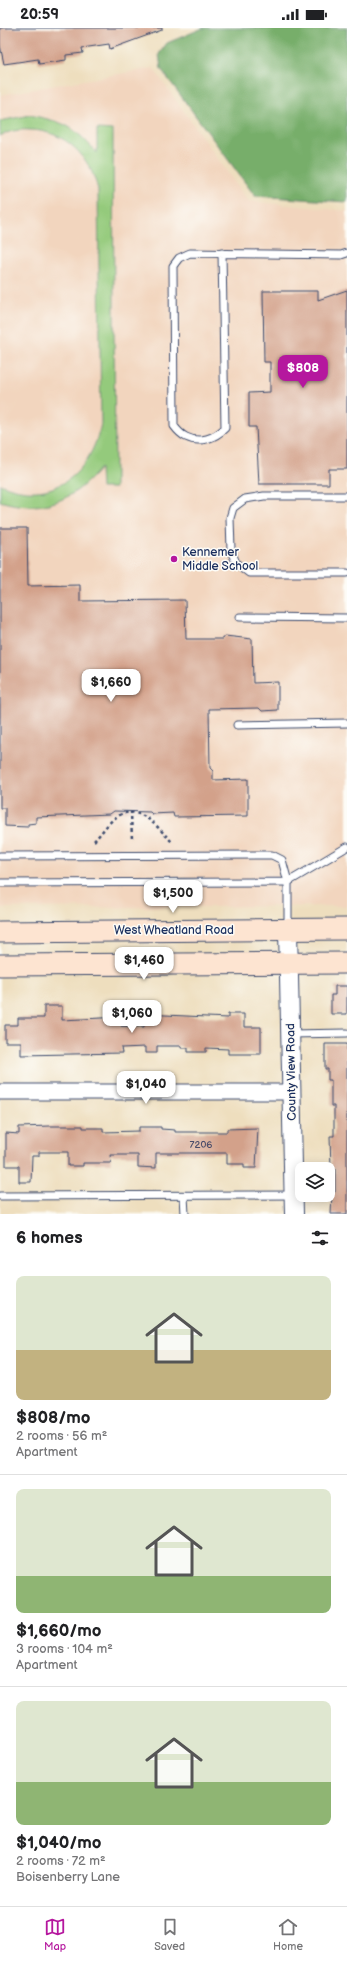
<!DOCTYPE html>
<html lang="en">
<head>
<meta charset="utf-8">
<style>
	:root { --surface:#fff; --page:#f2f2f2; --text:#202124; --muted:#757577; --line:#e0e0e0; --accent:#b5179e }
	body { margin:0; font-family:"Balsamiq Sans",sans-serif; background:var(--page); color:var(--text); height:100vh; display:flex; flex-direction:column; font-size:15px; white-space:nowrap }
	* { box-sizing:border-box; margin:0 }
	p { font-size:13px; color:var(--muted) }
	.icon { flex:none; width:22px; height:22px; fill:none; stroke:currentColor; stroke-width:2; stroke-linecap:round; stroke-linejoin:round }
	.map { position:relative; height:1186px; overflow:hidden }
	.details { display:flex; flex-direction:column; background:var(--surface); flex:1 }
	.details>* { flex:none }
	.tools { position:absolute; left:295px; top:1134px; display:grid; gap:8px }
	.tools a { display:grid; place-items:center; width:40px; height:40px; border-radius:8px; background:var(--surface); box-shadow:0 2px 10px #0003; font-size:20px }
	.price { position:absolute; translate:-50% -34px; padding:0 9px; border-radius:8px; background:#fff; color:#222; font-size:13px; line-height:26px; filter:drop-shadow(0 1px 2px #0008) }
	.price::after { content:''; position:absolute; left:50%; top:24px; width:12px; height:9px; margin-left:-6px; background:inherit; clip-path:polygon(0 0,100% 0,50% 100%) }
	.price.active { background:var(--accent); color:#fff }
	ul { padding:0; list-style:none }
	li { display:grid; align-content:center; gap:8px; height:212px; padding:0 16px }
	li+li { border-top:1px solid var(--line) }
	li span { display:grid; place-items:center; height:124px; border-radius:8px; color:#555 }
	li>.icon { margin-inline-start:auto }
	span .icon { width:72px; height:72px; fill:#fffc; stroke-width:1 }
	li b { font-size:17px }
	h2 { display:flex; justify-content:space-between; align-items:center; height:48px; padding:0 16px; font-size:17px }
	.status { display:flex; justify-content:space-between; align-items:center; height:28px; padding:0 20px; background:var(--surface); direction:ltr }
	.status svg { height:11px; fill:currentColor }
	.tabs { display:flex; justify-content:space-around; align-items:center; height:56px; border-top:1px solid var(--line); background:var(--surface); font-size:11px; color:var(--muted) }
	.tabs a { display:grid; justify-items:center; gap:2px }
	.tabs .active { color:var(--accent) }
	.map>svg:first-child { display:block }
	.built { fill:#f2d5be }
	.green { fill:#94ca7b; stroke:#587c6c }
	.forest { fill:#77ae6b; stroke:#496e64 }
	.building { fill:#d3a18a }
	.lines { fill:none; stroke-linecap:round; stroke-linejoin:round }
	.service-casing { stroke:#3b496c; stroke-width:9 }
	.minor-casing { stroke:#3b496c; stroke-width:17 }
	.tertiary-casing { stroke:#3b496c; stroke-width:20 }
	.secondary-casing { stroke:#3b496c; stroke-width:23 }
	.path { stroke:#3b496c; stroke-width:2.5; stroke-dasharray:3 3; stroke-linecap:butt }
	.service { stroke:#fff; stroke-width:7 }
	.minor { stroke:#fff; stroke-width:15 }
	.tertiary { stroke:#fff; stroke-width:18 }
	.secondary { stroke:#fde4d1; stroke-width:21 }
	.poi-dot { fill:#b5179e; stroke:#fdfcf7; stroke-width:1.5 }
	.labels { text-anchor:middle; stroke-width:3; stroke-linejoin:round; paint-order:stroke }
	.number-label { font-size:10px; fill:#494c69 }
	.poi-label { font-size:12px; fill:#1b2f5e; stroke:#fdfcf7; text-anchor:start }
	.street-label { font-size:12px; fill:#1b2f5e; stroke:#fdfcf7 }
</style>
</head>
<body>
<div class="status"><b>20:59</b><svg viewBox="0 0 49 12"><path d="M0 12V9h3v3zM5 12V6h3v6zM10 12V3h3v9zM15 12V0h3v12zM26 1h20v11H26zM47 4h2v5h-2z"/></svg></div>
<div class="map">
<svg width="347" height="1186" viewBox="0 0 347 1186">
	<rect width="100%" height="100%" fill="#fdfcf7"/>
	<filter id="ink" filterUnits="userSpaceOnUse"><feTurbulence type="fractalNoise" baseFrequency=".025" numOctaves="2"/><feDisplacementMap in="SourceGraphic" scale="8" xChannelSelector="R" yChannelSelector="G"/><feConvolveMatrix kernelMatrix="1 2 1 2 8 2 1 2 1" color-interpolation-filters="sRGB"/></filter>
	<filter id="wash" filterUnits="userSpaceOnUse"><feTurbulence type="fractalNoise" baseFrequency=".012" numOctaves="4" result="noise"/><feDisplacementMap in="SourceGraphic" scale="16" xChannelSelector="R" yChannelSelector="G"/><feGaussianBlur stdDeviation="0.9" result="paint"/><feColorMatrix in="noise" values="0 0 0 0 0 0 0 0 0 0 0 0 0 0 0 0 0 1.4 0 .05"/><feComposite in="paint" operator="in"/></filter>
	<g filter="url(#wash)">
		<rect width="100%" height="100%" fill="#eedebe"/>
		<!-- built -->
		<polygon class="built" points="153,40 248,173 347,183 347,878 0,880 0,67"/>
		<!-- green -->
		<path class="green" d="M30 87C67 95 72 97 97 125V101L113 102 115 460H101L100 440C73 473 43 486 0 473V456C52 478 90 447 101 396L98 162C90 128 66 103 30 102 20 101 9 103 0 108V93Z"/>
		<!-- forest -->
		<polygon class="forest" points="203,0 347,0 347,174 255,168 161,41 159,26 167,15"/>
		<g id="blocks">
			<!-- building -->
			<g class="building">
				<polygon points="0,0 162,0 162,2 110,21 109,16 82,20 83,25 66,27 66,32 39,36 38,31 4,36 0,17"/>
				<polygon points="347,262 347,441 329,441 329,456 259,456 256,399 249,399 249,365 270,364 270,334 264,334 263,263 318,263 318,272"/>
				<polygon points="0,500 27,500 28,558 80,557 80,573 185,572 186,611 223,611 225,608 252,611 253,655 278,654 278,682 262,683 259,680 209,681 210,740 213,743 213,752 248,751 248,788 174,789 173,785 152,786 150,784 114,783 110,786 36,789 36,795 28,796 28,799 5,798 5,780 0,780"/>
				<polygon points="335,958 347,958 347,986 331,986 331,967 335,967"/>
				<polygon points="44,978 62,978 62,992 121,989 121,998 144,999 144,986 228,990 228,986 244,986 244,999 261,999 261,1026 228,1026 228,1021 206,1020 206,1024 188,1024 188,1020 181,1020 181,1018 157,1018 157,1025 145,1025 145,1019 121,1020 122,1025 21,1027 21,1014 5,1014 5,997 18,997 18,990 44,990"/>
				<polygon points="325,1016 347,1016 347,1186 331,1186 332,1164 335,1164 335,1141 331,1141 330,1108 334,1108 334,1078 331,1078 331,1052 328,1052 328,1041 325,1041"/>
				<polygon points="50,1098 83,1098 83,1100 103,1100 103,1104 139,1103 139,1099 161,1099 161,1101 175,1102 175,1104 227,1104 227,1101 258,1100 256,1140 244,1140 244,1136 227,1136 227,1125 156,1125 156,1140 138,1139 138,1127 110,1127 111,1135 83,1135 83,1138 68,1138 68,1124 39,1124 39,1128 32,1128 31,1154 19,1154 19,1138 6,1138 6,1105 19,1106 19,1099"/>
			</g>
		</g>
	</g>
	<g filter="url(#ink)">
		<use href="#blocks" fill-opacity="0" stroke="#3b496c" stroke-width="1"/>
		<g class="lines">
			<defs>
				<g id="service">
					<path d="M222 225 225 400C215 410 200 416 186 409 182 407 177 402 174 398L173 238 179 230 190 225 341 227 347 225"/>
					<polyline points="347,468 264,468 245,471 233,480 230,490 231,522 236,535 249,545 347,545"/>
					<polyline points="240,589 347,590"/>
					<polyline points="237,697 347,695"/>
					<polyline points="0,828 272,827 282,832 288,854 288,900"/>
					<polyline points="0,855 288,854 347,819"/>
					<polyline points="291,1006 347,1005"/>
					<polyline points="0,1168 294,1167"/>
					<polyline points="184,1168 185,1186"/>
				</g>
				<polyline id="minor" points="0,1064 291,1064"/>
				<polyline id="tertiary" points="288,901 294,1186"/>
				<g id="secondary">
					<polyline points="0,904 347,901"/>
					<polyline points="0,937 347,935"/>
				</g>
			</defs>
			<!-- service casing -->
			<use href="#service" class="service-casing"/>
			<!-- minor casing -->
			<use href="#minor" class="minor-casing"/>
			<!-- tertiary casing -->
			<use href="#tertiary" class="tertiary-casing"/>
			<!-- secondary casing -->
			<use href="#secondary" class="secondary-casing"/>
			<!-- path -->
			<g class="path">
				<polyline points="131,783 132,813"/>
				<path d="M94 813C101 806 109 793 118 788 140 775 158 800 172 814"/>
			</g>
			<!-- service -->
			<use href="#service" class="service"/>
			<!-- minor -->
			<use href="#minor" class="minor"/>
			<!-- tertiary -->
			<use href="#tertiary" class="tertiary"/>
			<!-- secondary -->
			<use href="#secondary" class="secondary"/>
		</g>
	</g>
	<!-- markers -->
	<circle class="poi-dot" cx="174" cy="531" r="4"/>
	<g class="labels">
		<!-- number labels -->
		<g class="number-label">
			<text x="201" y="1120">7206</text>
		</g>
		<!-- poi labels -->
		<g class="poi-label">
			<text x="182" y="528">Kennemer<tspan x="182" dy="14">Middle School</tspan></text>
		</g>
		<!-- street labels -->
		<g class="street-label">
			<text x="174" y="906">West Wheatland Road</text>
			<text transform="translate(291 1044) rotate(-91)" y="4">County View Road</text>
		</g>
	</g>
</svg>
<div class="tools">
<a><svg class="icon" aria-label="layers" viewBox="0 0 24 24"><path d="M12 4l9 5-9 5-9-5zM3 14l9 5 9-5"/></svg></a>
</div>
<b class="price active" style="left:303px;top:361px">$808</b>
<b class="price" style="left:111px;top:675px">$1,660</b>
<b class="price" style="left:173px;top:886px">$1,500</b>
<b class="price" style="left:144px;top:953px">$1,460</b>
<b class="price" style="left:132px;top:1006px">$1,060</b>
<b class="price" style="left:146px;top:1077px">$1,040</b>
</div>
<section class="details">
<h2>6 homes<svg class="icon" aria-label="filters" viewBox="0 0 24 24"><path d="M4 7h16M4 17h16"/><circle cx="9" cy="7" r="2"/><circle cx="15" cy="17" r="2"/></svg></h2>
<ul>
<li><span style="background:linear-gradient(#dfe7d0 60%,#c2b280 0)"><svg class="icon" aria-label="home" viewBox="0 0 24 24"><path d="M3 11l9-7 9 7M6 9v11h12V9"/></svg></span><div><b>$808/mo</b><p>2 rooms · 56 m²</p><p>Apartment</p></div></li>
<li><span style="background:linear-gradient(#dfe7d0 70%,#8fb573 0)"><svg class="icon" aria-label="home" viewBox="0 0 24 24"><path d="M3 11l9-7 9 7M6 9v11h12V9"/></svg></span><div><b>$1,660/mo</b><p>3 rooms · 104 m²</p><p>Apartment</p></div></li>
<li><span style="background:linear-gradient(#dfe7d0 65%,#8fb573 0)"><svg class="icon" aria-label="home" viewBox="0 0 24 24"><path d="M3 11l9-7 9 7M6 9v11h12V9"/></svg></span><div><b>$1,040/mo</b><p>2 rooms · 72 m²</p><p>Boisenberry Lane</p></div></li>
</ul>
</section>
<nav class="tabs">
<a class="active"><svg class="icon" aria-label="map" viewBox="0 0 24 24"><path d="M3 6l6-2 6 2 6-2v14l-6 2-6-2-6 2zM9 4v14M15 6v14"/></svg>Map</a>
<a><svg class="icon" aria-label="saved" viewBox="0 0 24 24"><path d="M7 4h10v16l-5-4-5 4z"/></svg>Saved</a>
<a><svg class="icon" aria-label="home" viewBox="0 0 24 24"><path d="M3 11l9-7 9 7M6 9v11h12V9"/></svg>Home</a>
</nav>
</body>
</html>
